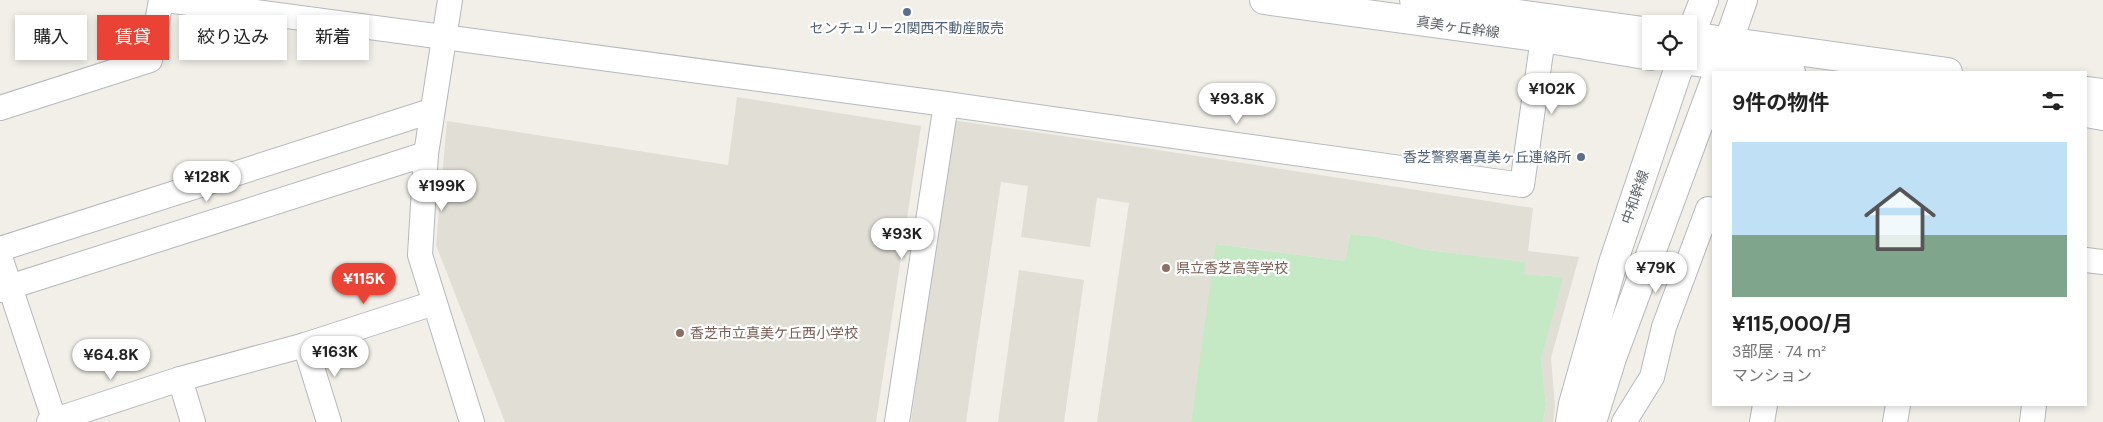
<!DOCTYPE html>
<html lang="ja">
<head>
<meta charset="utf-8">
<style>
	:root { --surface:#fff; --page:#f6f6f6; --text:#222; --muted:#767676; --line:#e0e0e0; --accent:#ea4335 }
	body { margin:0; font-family:"DM Sans","Noto Sans JP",sans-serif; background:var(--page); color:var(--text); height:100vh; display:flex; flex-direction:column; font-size:19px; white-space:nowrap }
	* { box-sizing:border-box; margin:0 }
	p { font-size:16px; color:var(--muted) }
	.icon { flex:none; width:28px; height:28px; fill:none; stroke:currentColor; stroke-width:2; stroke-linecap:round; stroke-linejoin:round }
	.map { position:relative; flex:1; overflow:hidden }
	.sheet { position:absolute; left:1712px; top:71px; width:375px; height:335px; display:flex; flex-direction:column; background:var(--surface); border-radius:0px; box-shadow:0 2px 8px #0003 }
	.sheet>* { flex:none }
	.banner { position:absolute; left:15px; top:15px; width:475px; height:45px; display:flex; gap:10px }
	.buttons { position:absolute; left:1642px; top:15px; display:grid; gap:10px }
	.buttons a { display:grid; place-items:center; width:55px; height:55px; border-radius:0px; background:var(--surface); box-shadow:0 2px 8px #0003; font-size:25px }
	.price { position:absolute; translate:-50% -42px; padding:0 11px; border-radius:18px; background:#fff; color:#222; font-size:16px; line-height:32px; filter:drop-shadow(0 1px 2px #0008) }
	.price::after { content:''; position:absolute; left:50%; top:30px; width:15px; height:11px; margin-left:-8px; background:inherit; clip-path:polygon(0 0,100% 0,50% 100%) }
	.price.on { background:var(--accent); color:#fff }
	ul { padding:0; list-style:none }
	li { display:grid; align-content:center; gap:10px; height:265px; padding:0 20px }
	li+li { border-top:1px solid var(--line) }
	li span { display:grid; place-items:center; height:155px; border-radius:0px; color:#555 }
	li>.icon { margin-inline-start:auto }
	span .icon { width:90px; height:90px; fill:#fffc; stroke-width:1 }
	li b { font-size:21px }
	h2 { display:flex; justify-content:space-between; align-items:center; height:60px; padding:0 20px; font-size:21px }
	.pill { padding:0 18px; border-radius:0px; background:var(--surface); box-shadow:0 2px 8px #0003; font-size:18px; line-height:45px }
	.pill.on { background:var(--accent); color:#fff }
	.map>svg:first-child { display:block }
	.education { fill:#e1ded6 }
	.green { fill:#c5e8c5 }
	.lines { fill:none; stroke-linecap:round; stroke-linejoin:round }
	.street-casing { stroke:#b5b8bc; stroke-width:26 }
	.secondary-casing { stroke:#b6babf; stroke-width:30 }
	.street { stroke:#fff; stroke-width:24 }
	.secondary { stroke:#fff; stroke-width:28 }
	.service-dot { fill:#5c6f8a; stroke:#fff; stroke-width:2 }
	.education-dot { fill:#8d6e63; stroke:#fff; stroke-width:2 }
	.labels { text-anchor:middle; stroke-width:4.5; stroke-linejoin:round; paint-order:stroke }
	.street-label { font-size:14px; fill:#5f6368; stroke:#fff }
	.service-label { font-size:14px; fill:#4e5e75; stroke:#fff }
	.education-label { font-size:14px; fill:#785e54; stroke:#fff; text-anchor:start }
</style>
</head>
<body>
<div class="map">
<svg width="2103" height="422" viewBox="0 0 2103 422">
	<rect width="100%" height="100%" fill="#f1efe8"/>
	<!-- education -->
	<g class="education">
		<polygon points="737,97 921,126 876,422 505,422 436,245 447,121 728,165"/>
		<polygon points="951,120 1139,147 1533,208 1528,251 1579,257 1551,358 1555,406 1553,422 1543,422 1546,405 1541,360 1562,277 1523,274 1526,262 1420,249 1379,237 1350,234 1345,261 1217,244 1191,422 1097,422 1129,203 1097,198 1090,247 1021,237 1028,186 1001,182 966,422 911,422"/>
		<polygon points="1019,270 1084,280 1064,422 998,422"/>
	</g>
	<!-- green -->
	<polygon class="green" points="1350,234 1379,237 1420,249 1526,262 1524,274 1563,277 1541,360 1546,405 1543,422 1191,422 1216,244 1345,261"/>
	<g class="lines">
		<defs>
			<g id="street">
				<polyline points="166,0 946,104 1522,185 1543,38"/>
				<polyline points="450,0 426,154 420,255 472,422"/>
				<polyline points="0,108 150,60 161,0"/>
				<polyline points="0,249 431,111"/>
				<polyline points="0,257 55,422"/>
				<polyline points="2086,260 2103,262"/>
				<polyline points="0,290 426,154"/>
				<polyline points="305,345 329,422"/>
				<polyline points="180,379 193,422"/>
				<polyline points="49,422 180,379 305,345 434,303"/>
				<polyline points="897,422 946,104"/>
				<polyline points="1624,422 1652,377 1664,327 1708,209 1714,210"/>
				<polyline points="1762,422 1765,405"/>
				<polyline points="1895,422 1898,405"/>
				<polyline points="2032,422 2034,405"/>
			</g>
			<g id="secondary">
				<polyline points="1264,0 1543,38 1651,56"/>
				<polyline points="1414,0 1651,32"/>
				<polyline points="1689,36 1948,72"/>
				<polyline points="1689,39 1704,0"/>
				<polyline points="1722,60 1743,0"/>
				<polyline points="1689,61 1791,72"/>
				<polyline points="2086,91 2103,93"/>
				<polyline points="2086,113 2103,116"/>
				<polyline points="1570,422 1573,404 1613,263 1681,61"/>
				<polyline points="1592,422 1612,358 1714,83"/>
			</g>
		</defs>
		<!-- street casing -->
		<use href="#street" class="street-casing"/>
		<!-- secondary casing -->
		<use href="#secondary" class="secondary-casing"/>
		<!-- street -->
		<use href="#street" class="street"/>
		<!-- secondary -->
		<use href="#secondary" class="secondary"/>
	</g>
	<!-- markers -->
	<g class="service-dot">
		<circle cx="907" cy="12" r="5"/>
		<circle cx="1581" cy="157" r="5"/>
	</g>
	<g class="education-dot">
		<circle cx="1166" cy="268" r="5"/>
		<circle cx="680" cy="333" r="5"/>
	</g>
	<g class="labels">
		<!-- street labels -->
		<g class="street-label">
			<text transform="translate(1458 27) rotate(8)" y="5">真美ヶ丘幹線</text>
			<text transform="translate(1635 197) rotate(-71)" y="5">中和幹線</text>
		</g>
		<!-- service labels -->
		<g class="service-label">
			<text x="907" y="33">センチュリー21関西不動産販売</text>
			<text x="1571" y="162" text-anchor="end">香芝警察署真美ヶ丘連絡所</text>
		</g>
		<!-- education labels -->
		<g class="education-label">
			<text x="1176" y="273">県立香芝高等学校</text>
			<text x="690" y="338">香芝市立真美ケ丘西小学校</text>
		</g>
	</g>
</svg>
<div class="buttons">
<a><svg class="icon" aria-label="locate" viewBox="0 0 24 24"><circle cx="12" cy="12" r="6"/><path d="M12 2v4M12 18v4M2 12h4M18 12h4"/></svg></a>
</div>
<b class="price" style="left:1552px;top:115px">¥102K</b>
<b class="price" style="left:1237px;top:125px">¥93.8K</b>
<b class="price" style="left:207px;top:203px">¥128K</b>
<b class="price" style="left:442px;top:212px">¥199K</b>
<b class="price" style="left:902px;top:260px">¥93K</b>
<b class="price" style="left:1656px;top:294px">¥79K</b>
<b class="price on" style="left:364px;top:305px">¥115K</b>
<b class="price" style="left:335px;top:378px">¥163K</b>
<b class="price" style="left:111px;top:381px">¥64.8K</b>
<div class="banner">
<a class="pill">購入</a>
<a class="pill on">賃貸</a>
<a class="pill">絞り込み</a>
<a class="pill">新着</a>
</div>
<section class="sheet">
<h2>9件の物件<svg class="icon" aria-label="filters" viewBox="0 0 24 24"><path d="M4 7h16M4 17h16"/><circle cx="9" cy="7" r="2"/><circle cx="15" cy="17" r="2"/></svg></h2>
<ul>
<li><span style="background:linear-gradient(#bfe0f5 60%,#7fa58c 0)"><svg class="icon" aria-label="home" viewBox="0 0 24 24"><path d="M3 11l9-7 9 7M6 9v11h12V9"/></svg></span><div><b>¥115,000/月</b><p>3部屋 · 74 m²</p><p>マンション</p></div></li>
</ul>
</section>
</div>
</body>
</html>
